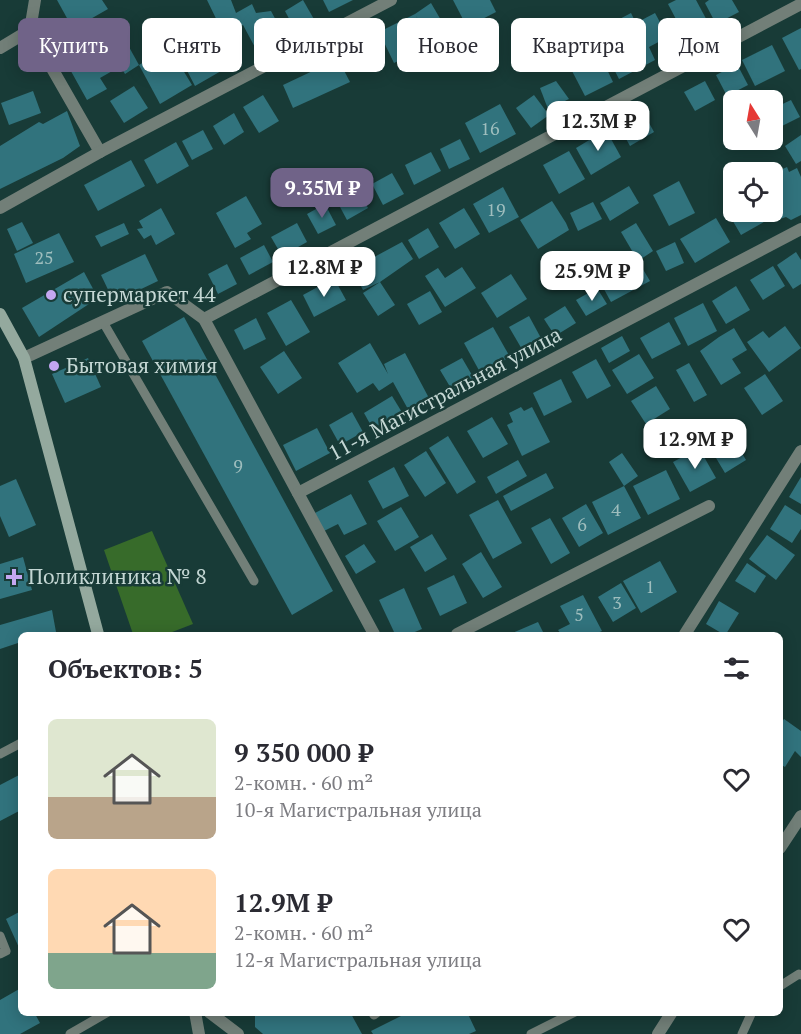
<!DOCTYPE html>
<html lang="ru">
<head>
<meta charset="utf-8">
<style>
	:root { --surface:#fff; --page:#f2f2f3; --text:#2b2b33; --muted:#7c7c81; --accent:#706388 }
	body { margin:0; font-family:"PT Serif",serif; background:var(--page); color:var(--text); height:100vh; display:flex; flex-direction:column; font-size:22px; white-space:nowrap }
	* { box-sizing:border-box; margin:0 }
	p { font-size:20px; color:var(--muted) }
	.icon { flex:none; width:33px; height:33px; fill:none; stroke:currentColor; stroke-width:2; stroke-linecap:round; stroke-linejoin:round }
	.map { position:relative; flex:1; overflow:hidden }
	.details { position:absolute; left:18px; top:632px; width:765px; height:384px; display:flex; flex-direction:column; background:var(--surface); border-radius:9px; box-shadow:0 3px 15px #0003 }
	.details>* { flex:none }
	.hud { position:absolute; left:18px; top:18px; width:765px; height:54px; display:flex; gap:12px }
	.needle { width:39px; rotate:349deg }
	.buttons { position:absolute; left:723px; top:90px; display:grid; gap:12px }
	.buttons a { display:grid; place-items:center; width:60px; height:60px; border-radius:9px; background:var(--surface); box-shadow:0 3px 15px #0003; font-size:30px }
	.price { position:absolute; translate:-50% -51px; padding:0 14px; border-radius:12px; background:#fff; color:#222; font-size:20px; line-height:39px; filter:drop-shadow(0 2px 3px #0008) }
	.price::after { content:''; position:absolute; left:50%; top:36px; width:18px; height:14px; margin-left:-9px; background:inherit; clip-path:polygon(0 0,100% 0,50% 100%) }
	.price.current { background:var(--accent); color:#fff }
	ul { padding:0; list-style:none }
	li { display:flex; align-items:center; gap:18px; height:150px; padding:0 30px }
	li span { display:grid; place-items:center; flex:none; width:168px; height:120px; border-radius:9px; color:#555 }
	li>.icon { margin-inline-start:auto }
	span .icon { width:72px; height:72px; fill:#fffc; stroke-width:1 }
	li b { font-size:26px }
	h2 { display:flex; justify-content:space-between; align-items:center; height:72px; padding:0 30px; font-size:26px }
	.pill { padding:0 21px; border-radius:9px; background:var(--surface); box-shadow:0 3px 15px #0003; font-size:21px; line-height:54px }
	.pill.current { background:var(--accent); color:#fff }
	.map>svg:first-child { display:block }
	.green { fill:#376b2a }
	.building { fill:#31737d }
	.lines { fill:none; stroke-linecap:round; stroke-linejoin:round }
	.lane { stroke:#727f78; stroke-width:9 }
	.street { stroke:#727f78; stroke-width:12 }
	.secondary { stroke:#94a99e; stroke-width:12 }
	.poi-dot { fill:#c4a7f1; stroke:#183b37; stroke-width:2 }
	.labels { text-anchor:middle; stroke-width:5; stroke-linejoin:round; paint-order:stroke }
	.number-label { font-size:18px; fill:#9fbebe }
	.poi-label { font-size:21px; fill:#c4d7d4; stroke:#183b37; text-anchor:start }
	.street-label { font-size:21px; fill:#c4d7d4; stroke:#183b37 }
</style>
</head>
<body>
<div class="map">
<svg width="801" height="1034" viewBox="0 0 801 1034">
	<rect width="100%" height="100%" fill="#183b37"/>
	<!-- green -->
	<polygon class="green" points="152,531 193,624 167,634 133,634 104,550"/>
	<!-- building -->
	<g class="building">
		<polygon points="57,0 102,0 108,9 73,29"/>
		<polygon points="207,0 231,0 236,13 252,4 256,13 271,11 285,37 258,53 243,25 224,35"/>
		<polygon points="303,0 315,21 296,32 285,11"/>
		<polygon points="323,0 353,0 329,12"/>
		<polygon points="453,0 490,0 496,12 467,27"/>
		<polygon points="676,0 696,0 711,28 687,40 668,4"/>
		<polygon points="709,0 732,0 739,12 716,24 705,3"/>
		<polygon points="431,3 445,27 429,36 416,16 431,45 394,63 379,32 415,14"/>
		<polygon points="631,13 636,23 655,13 668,37 649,47 655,60 619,79 595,32"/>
		<polygon points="459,18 472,42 457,50 445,27"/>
		<polygon points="801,28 801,69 799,70 782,38"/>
		<polygon points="219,33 235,63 195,86 181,59 201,49 198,44"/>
		<polygon points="124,38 139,65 125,74 109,46"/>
		<polygon points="368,39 377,55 356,66 347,51"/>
		<polygon points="772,45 785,71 755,86 742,60"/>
		<polygon points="101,46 114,70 100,78 107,89 87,100 67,64"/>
		<polygon points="169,47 192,85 160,104 139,65"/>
		<polygon points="600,55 613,82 585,96 571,69"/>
		<polygon points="338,59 350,82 293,108 283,85"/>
		<polygon points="737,64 748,85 727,96 716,75"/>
		<polygon points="556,81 569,99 548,109 540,88"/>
		<polygon points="705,81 715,100 695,111 684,92"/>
		<polygon points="134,86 148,108 124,123 110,101"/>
		<polygon points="33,91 41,113 9,125 1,103"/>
		<polygon points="263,95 279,121 259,133 243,107"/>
		<polygon points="534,95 549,115 531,128 516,108"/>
		<polygon points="791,100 800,117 772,131 772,109"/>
		<polygon points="734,101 734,123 723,106"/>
		<polygon points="500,104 516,134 480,153 465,123"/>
		<polygon points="67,111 80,146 63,158 0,189 0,146 39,122 43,124"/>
		<polygon points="643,112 654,132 630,146 619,126"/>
		<polygon points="234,113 244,132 224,145 213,126"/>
		<polygon points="203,130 213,149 192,160 182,141"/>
		<polygon points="606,130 621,157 591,175 576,148"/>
		<polygon points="801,135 801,161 796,164 785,146"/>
		<polygon points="460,139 470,159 449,169 440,149"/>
		<polygon points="176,142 189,166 157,184 144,160"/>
		<polygon points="569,151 585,179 559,194 543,165"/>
		<polygon points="431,152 441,171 414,185 405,165"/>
		<polygon points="131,160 145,186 98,211 84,185"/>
		<polygon points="787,167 789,172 797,168 801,177 801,215 791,220 786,217 777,220 772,211 772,174"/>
		<polygon points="392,173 404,194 383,205 372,184"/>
		<polygon points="352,181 368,208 347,220 332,192"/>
		<polygon points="679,181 695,213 669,226 653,195"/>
		<polygon points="629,186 639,203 610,221 600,203"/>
		<polygon points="503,187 519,217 489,233 473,204"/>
		<polygon points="246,196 262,224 247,233 251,239 235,248 216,213"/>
		<polygon points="552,201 566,223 569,230 538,249 520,220"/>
		<polygon points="593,202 602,219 578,231 570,213"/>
		<polygon points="325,204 336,225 318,234 307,214"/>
		<polygon points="161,208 175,234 156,245 151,235 144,239 137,229 143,228 139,221"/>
		<polygon points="464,208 480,234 455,249 439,223"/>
		<polygon points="734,208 734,212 768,212 771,218 741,235 727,211"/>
		<polygon points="716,218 730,242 695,263 680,239"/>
		<polygon points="22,222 33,243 17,251 7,229"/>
		<polygon points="124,223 129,234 101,247 95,236"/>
		<polygon points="297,223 307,242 282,256 271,237"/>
		<polygon points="636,223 653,251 638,261 621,232"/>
		<polygon points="428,228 439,247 419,259 408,240"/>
		<polygon points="59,233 74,262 26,283 14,254"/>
		<polygon points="402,242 413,259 380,282 395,305 378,316 363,293 380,282 363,290 352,269"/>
		<polygon points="675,242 684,263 666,271 656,251"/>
		<polygon points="264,245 273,262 249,275 240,258"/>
		<polygon points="796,252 801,260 801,284 793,289 777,265"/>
		<polygon points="145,254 158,281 114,302 101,275"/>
		<polygon points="638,261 650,281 611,302 599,280"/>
		<polygon points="227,264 237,284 218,294 208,274"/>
		<polygon points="773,266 785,286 763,300 750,280"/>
		<polygon points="462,267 476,288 445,307 425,276 438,268 445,278"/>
		<polygon points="84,272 98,298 39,337 22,308"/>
		<polygon points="511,274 527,299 497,318 481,293"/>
		<polygon points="334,278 346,300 314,317 303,295"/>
		<polygon points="736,286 750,310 726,324 712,301"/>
		<polygon points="597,288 607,304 586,316 576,300"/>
		<polygon points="430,291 442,312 419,325 407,304"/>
		<polygon points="291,300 310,332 286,346 267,313"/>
		<polygon points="703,303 717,331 688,346 674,318"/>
		<polygon points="565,306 576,323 555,336 544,319"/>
		<polygon points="529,316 542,340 523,351 509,327"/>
		<polygon points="184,317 333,591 292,615 142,341"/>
		<polygon points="256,318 266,339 244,350 234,330"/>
		<polygon points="669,322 681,344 652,359 640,338"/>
		<polygon points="785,326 801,348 769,372 747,342 763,331 769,338"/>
		<polygon points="493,327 510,357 481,374 464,343"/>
		<polygon points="734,328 747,350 732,359 741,373 721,385 700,351 719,337"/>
		<polygon points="622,336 630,351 609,363 601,348"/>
		<polygon points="370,343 388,374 384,364 405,353 430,400 409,411 393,382 379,391 373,383 357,393 338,363"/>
		<polygon points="284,351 302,378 278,394 260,367"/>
		<polygon points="639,354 654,378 627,394 612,370"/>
		<polygon points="88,358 101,387 65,403 52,374"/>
		<polygon points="462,358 476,382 455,395 440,370"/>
		<polygon points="596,359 611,386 587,399 572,372"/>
		<polygon points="689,363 707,395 694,402 676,370"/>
		<polygon points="765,374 783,401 762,415 744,388"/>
		<polygon points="561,379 572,402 544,416 533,393"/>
		<polygon points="656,386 670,409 646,424 631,401"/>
		<polygon points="392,396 403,414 374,431 364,413"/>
		<polygon points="521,407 524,411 532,407 550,442 522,456 507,425 513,422 509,413"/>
		<polygon points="352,412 363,432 340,445 329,425"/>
		<polygon points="492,417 508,444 483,458 467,431"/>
		<polygon points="317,428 330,453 296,471 283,445"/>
		<polygon points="731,435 746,460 725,473 710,448"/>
		<polygon points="448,436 476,482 457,494 429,448"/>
		<polygon points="699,448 716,478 690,492 673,462"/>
		<polygon points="426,451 446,483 425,497 404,465"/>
		<polygon points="622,453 638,476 624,486 641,518 608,535 592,502 624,486 609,462"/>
		<polygon points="518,460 527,476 496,494 487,477"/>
		<polygon points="394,467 409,496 383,509 368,481"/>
		<polygon points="666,470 680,499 648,515 633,486"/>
		<polygon points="546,473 554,488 511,511 503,496"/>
		<polygon points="801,477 801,504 789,497"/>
		<polygon points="16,479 36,525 9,537 0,516 0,486"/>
		<polygon points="351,494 367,524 344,535 338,524 324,531 315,513"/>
		<polygon points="498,500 522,543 493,559 469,515"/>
		<polygon points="586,504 603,533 579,547 562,518"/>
		<polygon points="785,505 801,515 801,529 792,543 770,529"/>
		<polygon points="401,507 419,537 395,551 377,521"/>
		<polygon points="550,518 570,553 551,564 531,528"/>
		<polygon points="432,534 447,559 425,572 410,547"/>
		<polygon points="767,535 795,555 776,580 749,559"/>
		<polygon points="364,544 376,562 356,574 345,556"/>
		<polygon points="481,552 502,587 483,598 462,564"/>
		<polygon points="23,557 32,590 0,599 0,564"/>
		<polygon points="660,561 677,592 641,613 623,581"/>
		<polygon points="747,563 766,576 755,593 735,581"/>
		<polygon points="454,575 467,603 440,616 427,588"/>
		<polygon points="621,583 636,608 613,622 598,597"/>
		<polygon points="404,588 422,629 410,634 395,634 379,600"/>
		<polygon points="583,595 602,631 595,634 561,634 558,630 570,624 560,606"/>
		<polygon points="719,601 739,613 726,634 723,634 706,624"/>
		<polygon points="52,610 56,632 48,634 21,634 21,642 0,649 0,625"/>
		<polygon points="538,622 544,634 510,634"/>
		<polygon points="784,719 801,731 801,757 795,751 785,767 780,764 780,725"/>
		<polygon points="21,774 21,810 0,821 0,785"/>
		<polygon points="21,911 21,952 6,919"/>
		<polygon points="21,988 21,1012 34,1012 40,1023 20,1034 0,1034 0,1000"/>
		<polygon points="255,1012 350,1012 362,1034 263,1034 255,1027"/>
		<polygon points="409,1012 467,1012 476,1031 469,1034 373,1034 371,1031"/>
	</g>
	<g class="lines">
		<!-- lane -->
		<g class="lane">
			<polyline points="103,322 254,581"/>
			<polyline points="0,754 21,743"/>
			<polyline points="0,936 6,951 0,954"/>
			<polyline points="780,986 799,974 801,975"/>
			<polyline points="372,1012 374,1015 378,1012"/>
			<polyline points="70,1034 108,1012"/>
			<polyline points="531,1034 575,1012"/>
			<polyline points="742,1034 752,1012"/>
		</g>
		<!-- street -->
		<g class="street">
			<polyline points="35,0 30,30 100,152"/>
			<polyline points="0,48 30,30"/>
			<polyline points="0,208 100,152 391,0"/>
			<polyline points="204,319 801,4"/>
			<polyline points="24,358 167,292 204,319 374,634"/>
			<polyline points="298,493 801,229"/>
			<polyline points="457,634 709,506"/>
			<polyline points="685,634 801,451"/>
			<polyline points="780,848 801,816"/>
			<polyline points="195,1012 199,1034"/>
			<polyline points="209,1012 238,1034"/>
			<polyline points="658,1034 672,1012"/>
		</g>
		<!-- secondary -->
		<polyline class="secondary" points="0,314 24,358 98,634"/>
	</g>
	<!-- markers -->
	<g class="poi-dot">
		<circle cx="51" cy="295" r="6"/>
		<circle cx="54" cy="366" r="6"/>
		<path d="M11 568h6v6h6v6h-6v6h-6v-6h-6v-6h6z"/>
	</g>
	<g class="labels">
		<!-- number labels -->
		<g class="number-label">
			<text x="490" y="135">16</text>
			<text x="496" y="216">19</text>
			<text x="44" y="264">25</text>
			<text x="238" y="472">9</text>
			<text x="616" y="516">4</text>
			<text x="582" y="531">6</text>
			<text x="650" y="593">1</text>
			<text x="617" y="609">3</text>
			<text x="579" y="621">5</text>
		</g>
		<!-- poi labels -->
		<g class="poi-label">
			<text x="63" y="302">супермаркет 44</text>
			<text x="66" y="373">Бытовая химия</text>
			<text x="28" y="584">Поликлиника № 8</text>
		</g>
		<!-- street labels -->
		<g class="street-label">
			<text transform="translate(445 394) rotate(-28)" y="7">11-я Магистральная улица</text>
		</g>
	</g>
</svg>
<div class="buttons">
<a><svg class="needle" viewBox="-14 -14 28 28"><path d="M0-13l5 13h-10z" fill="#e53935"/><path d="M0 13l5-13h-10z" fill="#7c7c81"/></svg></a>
<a><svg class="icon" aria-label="locate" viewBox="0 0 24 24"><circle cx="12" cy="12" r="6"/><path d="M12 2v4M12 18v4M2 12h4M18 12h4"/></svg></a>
</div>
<b class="price" style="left:598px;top:152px">12.3M ₽</b>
<b class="price current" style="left:322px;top:219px">9.35M ₽</b>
<b class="price" style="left:324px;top:298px">12.8M ₽</b>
<b class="price" style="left:592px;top:302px">25.9M ₽</b>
<b class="price" style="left:695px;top:470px">12.9M ₽</b>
<div class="hud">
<a class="pill current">Купить</a>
<a class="pill">Снять</a>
<a class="pill">Фильтры</a>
<a class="pill">Новое</a>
<a class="pill">Квартира</a>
<a class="pill">Дом</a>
</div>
<section class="details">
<h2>Объектов: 5<svg class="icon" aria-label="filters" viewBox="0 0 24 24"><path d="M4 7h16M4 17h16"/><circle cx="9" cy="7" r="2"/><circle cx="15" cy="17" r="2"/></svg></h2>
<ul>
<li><span style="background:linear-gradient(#dfe7d0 65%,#b9a48a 0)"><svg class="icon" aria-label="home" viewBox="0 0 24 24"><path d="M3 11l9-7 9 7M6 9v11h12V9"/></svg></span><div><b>9 350 000 ₽</b><p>2-комн. · 60 m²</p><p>10-я Магистральная улица</p></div><svg class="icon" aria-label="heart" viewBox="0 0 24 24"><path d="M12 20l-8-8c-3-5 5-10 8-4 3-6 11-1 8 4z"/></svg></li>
<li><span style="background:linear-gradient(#ffd9b3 70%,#7fa58c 0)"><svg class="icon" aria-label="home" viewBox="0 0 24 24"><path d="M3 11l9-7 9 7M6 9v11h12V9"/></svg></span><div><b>12.9M ₽</b><p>2-комн. · 60 m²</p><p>12-я Магистральная улица</p></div><svg class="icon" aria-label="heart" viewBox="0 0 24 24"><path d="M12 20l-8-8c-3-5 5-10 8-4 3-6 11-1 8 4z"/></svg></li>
</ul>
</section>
</div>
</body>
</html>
